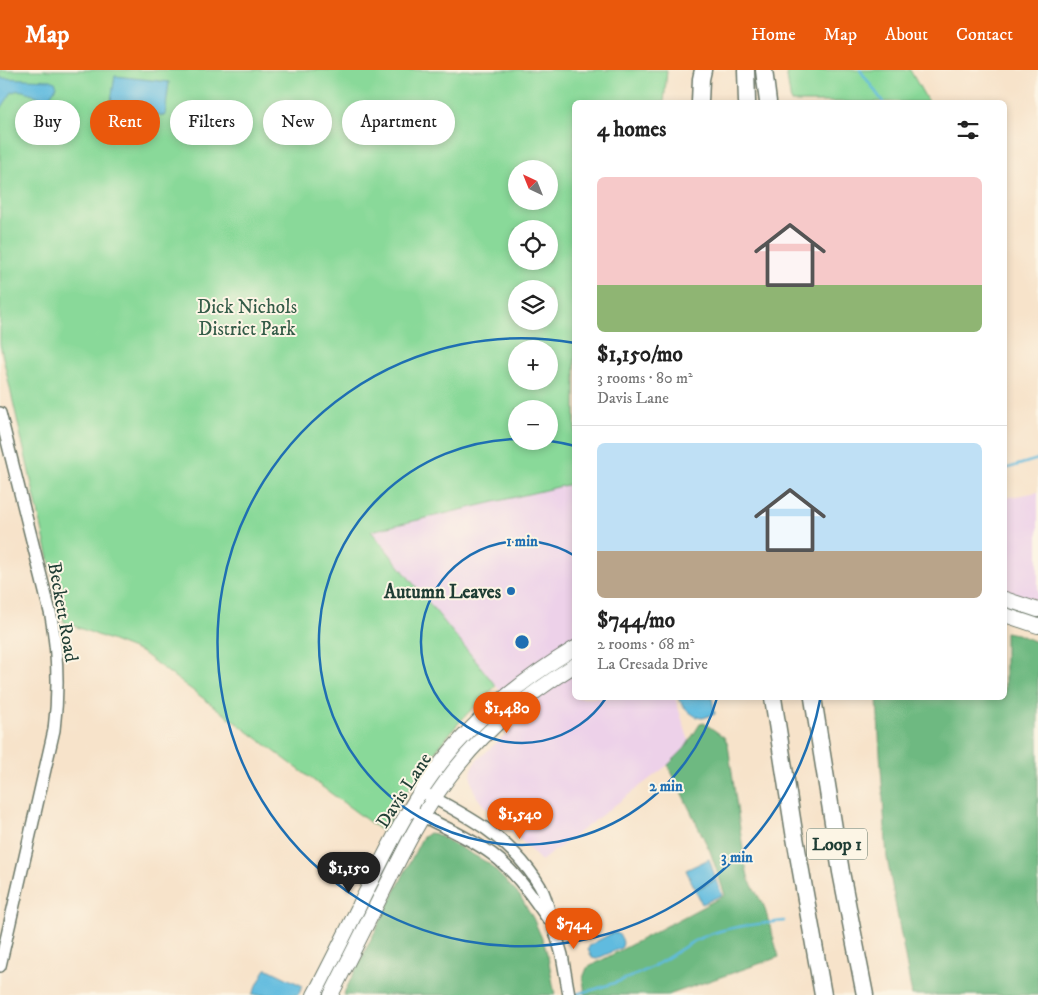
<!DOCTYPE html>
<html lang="en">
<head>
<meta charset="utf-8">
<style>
	:root { --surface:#fff; --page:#f6f6f6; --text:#222; --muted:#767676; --line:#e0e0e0; --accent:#ea580c }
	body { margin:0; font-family:"IM FELL DW Pica",serif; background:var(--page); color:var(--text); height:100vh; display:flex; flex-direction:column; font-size:19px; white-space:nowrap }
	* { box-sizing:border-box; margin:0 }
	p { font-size:16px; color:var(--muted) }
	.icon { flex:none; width:28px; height:28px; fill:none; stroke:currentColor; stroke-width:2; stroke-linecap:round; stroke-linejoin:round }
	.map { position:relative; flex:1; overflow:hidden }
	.details { position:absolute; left:572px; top:30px; width:435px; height:600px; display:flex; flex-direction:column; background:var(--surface); border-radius:8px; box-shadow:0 2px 8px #0003 }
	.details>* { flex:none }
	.hud { position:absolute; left:15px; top:30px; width:475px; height:45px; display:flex; gap:10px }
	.needle { width:32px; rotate:317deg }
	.buttons { position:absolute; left:508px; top:90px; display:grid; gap:10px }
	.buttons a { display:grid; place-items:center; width:50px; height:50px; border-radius:50%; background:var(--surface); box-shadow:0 2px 8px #0003; font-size:25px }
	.price { position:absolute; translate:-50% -42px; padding:0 11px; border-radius:18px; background:var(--accent); color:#fff; font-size:16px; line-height:32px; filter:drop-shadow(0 1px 2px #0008) }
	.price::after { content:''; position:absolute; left:50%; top:30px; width:15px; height:11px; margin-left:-8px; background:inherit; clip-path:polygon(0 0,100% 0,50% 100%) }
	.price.on { background:#222; color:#fff }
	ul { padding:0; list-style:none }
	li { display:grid; align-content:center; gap:10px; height:265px; padding:0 25px }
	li+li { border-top:1px solid var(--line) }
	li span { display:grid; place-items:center; height:155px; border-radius:8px; color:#555 }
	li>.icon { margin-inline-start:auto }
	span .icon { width:90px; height:90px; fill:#fffc; stroke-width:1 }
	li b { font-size:21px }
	h2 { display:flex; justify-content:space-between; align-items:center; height:60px; padding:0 25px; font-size:21px }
	.chip { padding:0 18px; border-radius:22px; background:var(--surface); box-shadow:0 2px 8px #0003; font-size:18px; line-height:45px }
	.chip.on { background:var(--accent); color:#fff }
	header { display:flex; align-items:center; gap:30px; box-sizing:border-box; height:70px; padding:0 25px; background:var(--accent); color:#fff }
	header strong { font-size:24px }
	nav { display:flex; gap:28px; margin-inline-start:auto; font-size:18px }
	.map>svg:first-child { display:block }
	.built { fill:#edd1e9 }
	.green { fill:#89d999; stroke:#548b66; fill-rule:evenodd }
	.forest { fill:#6eb981; stroke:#467b5a }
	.water { fill:#61bbdf; stroke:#407c8a }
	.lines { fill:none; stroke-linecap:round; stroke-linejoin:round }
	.stream { stroke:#61bbdf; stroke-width:2.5 }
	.minor-casing { stroke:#6b7768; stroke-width:14 }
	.major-casing { stroke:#6b7768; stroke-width:16 }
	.highway-casing { stroke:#6b7768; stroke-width:19 }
	.minor { stroke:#fff; stroke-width:11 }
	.major { stroke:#fff; stroke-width:14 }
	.highway { stroke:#fff; stroke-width:16 }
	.ring { fill:none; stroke:#1f6fb2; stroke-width:2.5 }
	.poi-dot { fill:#1f6fb2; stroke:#fcf5e5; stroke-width:2 }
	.labels { text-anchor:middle; stroke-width:4; stroke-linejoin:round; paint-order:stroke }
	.shield { fill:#fcf5e5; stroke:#617469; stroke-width:1 }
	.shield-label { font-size:18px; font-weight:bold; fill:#1f3d34 }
	.park-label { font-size:19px; fill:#345c48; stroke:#fcf5e5 }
	.poi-label { font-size:19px; font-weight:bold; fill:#1f3d34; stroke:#fcf5e5; text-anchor:end }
	.street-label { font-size:19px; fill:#1f3d34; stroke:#fcf5e5 }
	.centre { fill:#1f6fb2; stroke:#fcf5e5; stroke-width:2.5 }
	.ring-label { font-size:15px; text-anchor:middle; font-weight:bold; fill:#1f6fb2; stroke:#fcf5e5; stroke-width:4; stroke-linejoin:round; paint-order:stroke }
</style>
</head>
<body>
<header>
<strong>Map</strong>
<nav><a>Home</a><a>Map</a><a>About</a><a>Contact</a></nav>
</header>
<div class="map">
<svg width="1038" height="925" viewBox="0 0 1038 925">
	<rect width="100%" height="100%" fill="#fcf5e5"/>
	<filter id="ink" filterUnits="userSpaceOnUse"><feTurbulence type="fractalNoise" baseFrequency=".02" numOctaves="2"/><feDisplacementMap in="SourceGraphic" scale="10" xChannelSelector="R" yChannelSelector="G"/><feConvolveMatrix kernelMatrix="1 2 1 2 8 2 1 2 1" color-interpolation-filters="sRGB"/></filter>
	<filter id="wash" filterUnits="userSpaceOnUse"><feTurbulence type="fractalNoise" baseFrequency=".0096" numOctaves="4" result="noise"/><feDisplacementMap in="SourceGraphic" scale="20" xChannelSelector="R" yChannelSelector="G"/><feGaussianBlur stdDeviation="1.12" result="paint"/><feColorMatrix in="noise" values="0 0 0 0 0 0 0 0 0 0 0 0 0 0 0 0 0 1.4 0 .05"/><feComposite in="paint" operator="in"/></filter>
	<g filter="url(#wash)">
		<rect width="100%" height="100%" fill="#f7e3ca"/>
		<!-- built -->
		<g class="built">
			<polygon points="575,413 575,628 675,628 689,671 685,678 668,695 541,791 504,753 484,736 477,727 473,718 471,708 472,698 476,691 523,649 370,461"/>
			<polygon points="1038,422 1038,531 1005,521 1005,428"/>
		</g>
		<!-- green -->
		<g class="green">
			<path d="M0 0H667L664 32H575V413L371 461 496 616C486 626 476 635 466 645 433 680 407 721 383 762L141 582 64 552 45 472 0 274ZM516 99H549V131H516ZM516 159H549V191H516ZM516 219H549V251H516ZM516 279H549V311H516ZM516 339H549V371H516Z"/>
			<polygon points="786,0 910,0 928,32 791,32"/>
		</g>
		<!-- forest -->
		<g class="forest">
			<polygon points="1005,562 1017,564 1038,573 1038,925 912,925 887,788 880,683 877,628 1005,628"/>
			<polygon points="704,653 724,667 728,675 745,793 749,810 764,836 779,887 668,925 585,925 583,908 587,898 725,825 710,781 668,695 685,678 700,654"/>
			<polygon points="429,763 436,764 488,793 520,826 533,848 544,873 548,887 555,925 343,925 418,776 422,768"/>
		</g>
		<!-- water -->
		<g class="water">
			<polygon points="115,6 169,12 165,46 135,40 134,44 119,39 120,33 111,31"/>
			<path d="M0 8 51 10 55 12 57 16 49 27 46 29C33 26 24 17 12 22L0 40Z"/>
			<path d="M678 628H712L715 644C711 645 707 647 703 648 694 649 682 636 678 628Z"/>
			<polygon points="709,789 716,809 695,819 686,800"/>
			<polygon points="716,810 722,825 702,834 695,820"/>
			<path d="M612 863H617C622 867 625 873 621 878L596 889 592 888 588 879 590 875Z"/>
			<polygon points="266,899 268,899 303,916 298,925 252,925 264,902"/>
		</g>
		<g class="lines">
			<!-- stream -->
			<g class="stream">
				<polyline points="860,0 883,32"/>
				<polyline points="1005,399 1038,389"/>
				<path d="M573 925C599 919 636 907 659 893 675 884 689 872 705 866 730 856 758 854 784 851"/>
			</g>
		</g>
	</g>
	<g filter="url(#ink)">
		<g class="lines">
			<defs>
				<g id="minor">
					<path d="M0 343 51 546C58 584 59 621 54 660L0 896"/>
					<path d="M421 721C464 745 498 760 529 800 535 808 542 817 545 827L562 885 569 925"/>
					<path d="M417 743C441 756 469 767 492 784 515 801 531 825 548 849"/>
				</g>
				<g id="major">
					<polyline points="1005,529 1038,540"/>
					<polyline points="1005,545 1038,556"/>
					<path d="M314 925C334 887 353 848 372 810 390 774 408 738 432 705 469 653 520 611 575 578"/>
					<path d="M331 925C349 890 366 855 384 820 403 782 421 745 446 711 480 664 526 625 575 595"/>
				</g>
				<g id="highway">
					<polyline points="746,0 747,32"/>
					<polyline points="764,0 768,32"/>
					<polyline points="700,32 701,9 703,0"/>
					<polyline points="773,628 794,762 823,925"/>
					<polyline points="813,628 841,802 865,925"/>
				</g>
			</defs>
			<!-- minor casing -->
			<use href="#minor" class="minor-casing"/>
			<!-- major casing -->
			<use href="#major" class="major-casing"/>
			<!-- highway casing -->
			<use href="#highway" class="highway-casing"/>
			<!-- minor -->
			<use href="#minor" class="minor"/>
			<!-- major -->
			<use href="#major" class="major"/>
			<!-- highway -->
			<use href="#highway" class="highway"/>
		</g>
	</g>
	<!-- distance rings -->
	<g class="ring">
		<path d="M606 628A101 101 0 1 1 575 486"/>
		<path d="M717 628A203 203 0 1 1 515 369M550 371A203 203 0 0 1 575 376"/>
		<path d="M820 630A304 304 0 1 1 575 273"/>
	</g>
	<!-- markers -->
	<circle class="poi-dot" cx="511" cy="521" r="5"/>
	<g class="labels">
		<!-- shield labels -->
		<rect class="shield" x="807" y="758.5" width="60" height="31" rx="4"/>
		<g class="shield-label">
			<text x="837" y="780">Loop 1</text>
		</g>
		<!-- park labels -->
		<g class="park-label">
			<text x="247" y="243">Dick Nichols<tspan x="247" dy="22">District Park</tspan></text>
		</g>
		<!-- poi labels -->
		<g class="poi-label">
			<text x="501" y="528">Autumn Leaves</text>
		</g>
		<!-- street labels -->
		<g class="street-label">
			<text transform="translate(64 542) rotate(80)" y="7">Beckett Road</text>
			<text transform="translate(403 720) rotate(-57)" y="7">Davis Lane</text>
		</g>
	</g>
	<circle cx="522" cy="572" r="8" class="centre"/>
	<g class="ring-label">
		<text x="522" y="476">1 min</text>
		<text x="666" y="721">2 min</text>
		<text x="737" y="792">3 min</text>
	</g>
</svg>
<div class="buttons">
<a><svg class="needle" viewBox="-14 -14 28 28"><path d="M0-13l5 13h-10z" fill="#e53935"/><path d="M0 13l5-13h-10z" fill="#767676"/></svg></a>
<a><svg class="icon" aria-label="locate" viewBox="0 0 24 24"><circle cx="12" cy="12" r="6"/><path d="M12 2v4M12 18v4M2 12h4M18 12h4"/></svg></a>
<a><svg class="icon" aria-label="layers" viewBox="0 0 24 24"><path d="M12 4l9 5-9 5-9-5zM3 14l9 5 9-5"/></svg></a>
<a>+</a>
<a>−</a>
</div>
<b class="price" style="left:507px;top:664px">$1,480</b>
<b class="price" style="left:520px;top:770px">$1,540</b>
<b class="price on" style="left:349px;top:824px">$1,150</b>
<b class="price" style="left:574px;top:880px">$744</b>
<div class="hud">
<a class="chip">Buy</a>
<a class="chip on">Rent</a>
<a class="chip">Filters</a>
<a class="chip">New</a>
<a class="chip">Apartment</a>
</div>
<section class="details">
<h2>4 homes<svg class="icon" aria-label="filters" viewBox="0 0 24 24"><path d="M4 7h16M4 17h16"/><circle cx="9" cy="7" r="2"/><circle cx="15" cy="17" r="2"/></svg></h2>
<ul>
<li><span style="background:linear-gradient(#f6c9c9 70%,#8fb573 0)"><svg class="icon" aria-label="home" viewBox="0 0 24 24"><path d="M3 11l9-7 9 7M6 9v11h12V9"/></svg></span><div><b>$1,150/mo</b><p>3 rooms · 80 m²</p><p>Davis Lane</p></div></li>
<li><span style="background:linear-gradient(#bfe0f5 70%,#b9a48a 0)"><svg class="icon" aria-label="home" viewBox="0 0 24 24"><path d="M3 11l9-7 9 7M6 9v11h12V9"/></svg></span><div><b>$744/mo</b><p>2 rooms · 68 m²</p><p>La Cresada Drive</p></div></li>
</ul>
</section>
</div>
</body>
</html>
